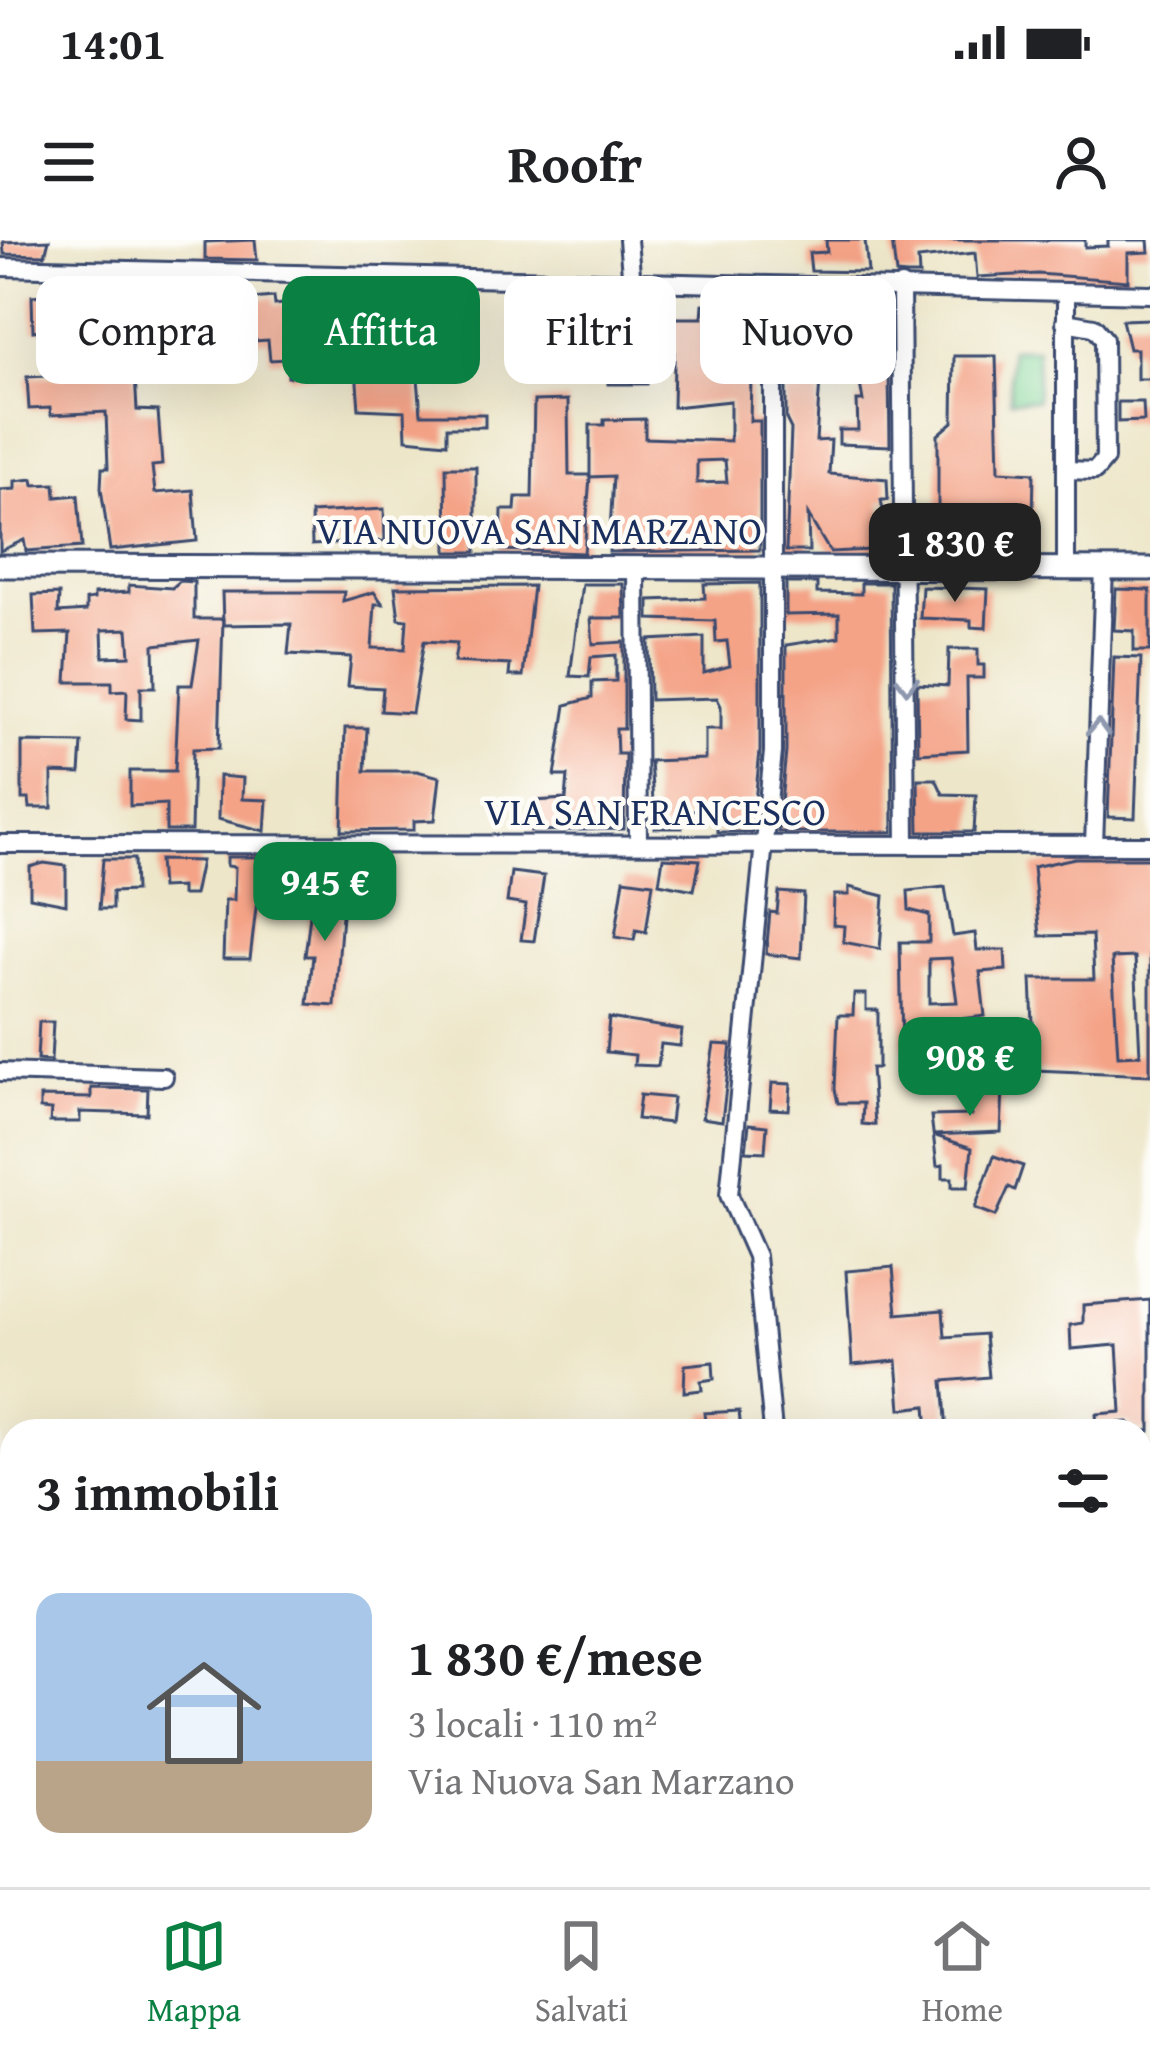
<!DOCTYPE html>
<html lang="it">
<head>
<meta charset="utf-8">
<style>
	:root { --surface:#fff; --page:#f6f6f6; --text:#202124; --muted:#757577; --line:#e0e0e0; --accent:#0b8043 }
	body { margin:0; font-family:"Gentium Book Plus",serif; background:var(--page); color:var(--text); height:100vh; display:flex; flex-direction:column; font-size:45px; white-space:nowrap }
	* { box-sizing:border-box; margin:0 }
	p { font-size:39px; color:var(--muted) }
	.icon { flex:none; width:66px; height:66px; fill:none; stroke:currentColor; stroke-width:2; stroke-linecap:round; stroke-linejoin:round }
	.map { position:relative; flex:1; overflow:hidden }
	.drawer { position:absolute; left:0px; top:1179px; width:1152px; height:468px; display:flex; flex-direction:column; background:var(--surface); border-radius:36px 36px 0 0; box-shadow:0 12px 48px #0002 }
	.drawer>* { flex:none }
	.guide { position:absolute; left:36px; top:36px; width:1080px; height:108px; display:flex; gap:24px }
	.price { position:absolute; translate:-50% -102px; padding:0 27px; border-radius:24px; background:var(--accent); color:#fff; font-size:39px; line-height:78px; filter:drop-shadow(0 3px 6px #0008) }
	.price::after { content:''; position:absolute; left:50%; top:72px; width:36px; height:27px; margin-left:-18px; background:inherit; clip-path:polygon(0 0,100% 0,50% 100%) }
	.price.current { background:#222; color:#fff }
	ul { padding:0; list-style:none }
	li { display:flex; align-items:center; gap:36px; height:300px; padding:0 36px }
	li span { display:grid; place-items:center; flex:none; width:336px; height:240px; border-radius:24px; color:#555 }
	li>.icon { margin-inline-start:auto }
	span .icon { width:144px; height:144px; fill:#fffc; stroke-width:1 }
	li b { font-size:51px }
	h2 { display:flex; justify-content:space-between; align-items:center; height:144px; padding:0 36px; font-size:51px }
	.pill { padding:0 42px; border-radius:24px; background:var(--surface); box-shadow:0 12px 48px #0002; font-size:42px; line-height:108px }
	.pill.current { background:var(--accent); color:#fff }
	.status { display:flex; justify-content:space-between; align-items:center; height:84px; padding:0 60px; background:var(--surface); direction:ltr }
	.status svg { height:33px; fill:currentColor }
	header { display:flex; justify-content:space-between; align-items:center; height:156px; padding:0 36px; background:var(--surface); font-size:54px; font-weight:700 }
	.tabs { display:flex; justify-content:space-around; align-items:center; height:168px; border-top:3px solid var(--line); background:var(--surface); font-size:33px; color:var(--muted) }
	.tabs a { display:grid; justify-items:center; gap:6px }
	.tabs .current { color:var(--accent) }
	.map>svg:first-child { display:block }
	.green { fill:#80d598; stroke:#4e827b; stroke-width:3 }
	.building { fill:#f4a387; fill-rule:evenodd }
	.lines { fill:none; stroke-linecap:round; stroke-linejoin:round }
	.minor-casing { stroke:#3a4a6e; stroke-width:22 }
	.major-casing { stroke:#3a4a6e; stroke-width:27 }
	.minor { stroke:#fff; stroke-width:16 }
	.major { stroke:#fff; stroke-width:21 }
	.oneway { stroke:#8d97ae }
	.labels { text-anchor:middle; stroke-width:9; stroke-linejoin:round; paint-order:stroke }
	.street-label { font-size:39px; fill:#1b2f5e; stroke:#fdfcf7 }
</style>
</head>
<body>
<div class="status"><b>14:01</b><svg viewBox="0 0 49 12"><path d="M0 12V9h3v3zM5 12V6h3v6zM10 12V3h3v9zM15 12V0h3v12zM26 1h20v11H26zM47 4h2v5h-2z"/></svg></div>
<header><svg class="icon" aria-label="menu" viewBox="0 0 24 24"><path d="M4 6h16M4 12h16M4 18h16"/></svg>Roofr<svg class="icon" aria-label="person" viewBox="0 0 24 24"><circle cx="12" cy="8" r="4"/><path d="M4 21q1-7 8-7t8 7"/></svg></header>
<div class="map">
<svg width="1150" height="1647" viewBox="0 0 1150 1647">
	<rect width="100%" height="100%" fill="#fdfcf7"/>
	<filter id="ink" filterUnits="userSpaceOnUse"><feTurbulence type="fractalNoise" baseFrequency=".00833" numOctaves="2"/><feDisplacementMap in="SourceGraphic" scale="24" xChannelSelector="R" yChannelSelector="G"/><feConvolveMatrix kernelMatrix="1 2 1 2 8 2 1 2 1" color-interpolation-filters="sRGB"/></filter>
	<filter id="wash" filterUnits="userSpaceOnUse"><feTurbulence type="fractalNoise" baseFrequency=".004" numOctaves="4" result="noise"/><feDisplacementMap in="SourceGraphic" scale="48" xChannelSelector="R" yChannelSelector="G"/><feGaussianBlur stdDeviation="2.7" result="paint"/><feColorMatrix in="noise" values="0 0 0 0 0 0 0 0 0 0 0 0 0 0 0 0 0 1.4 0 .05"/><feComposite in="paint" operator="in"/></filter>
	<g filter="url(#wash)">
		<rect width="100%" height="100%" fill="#ede6c9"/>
		<!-- green -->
		<rect class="green" x="1010" y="109" width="27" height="51"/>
		<g id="blocks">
			<!-- building -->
			<g class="building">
				<polygon points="49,0 45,15 4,14 3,2"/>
				<polygon points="255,0 257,20 205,19 205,2"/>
				<polygon points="826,0 865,0 868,32 811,31 809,13 827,12"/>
				<polygon points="892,0 1085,0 1085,7 1108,6 1108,0 1148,0 1149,12 1128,13 1128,41 1038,34 977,37 975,13 918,19 919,35 907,35 896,34"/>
				<polygon points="99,44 130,48 137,170 158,171 162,225 152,226 155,253 193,250 197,301 110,310 101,248 102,228 108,228 106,172 51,175 50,168 29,169 27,137 69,135 68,114 79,114 76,86 33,91 32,56 84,52"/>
				<polygon points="201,45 229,47 230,61 274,57 275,65 349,55 351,70 405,61 408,101 384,102 386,140 418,138 421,174 485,174 485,187 447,187 447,203 406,199 405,171 359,169 353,89 315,93 317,134 288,137 287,119 270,120 268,100 254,101 247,84 199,88"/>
				<path d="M721 58 753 59 752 88 734 90V137H751L750 181H760V310L609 312 613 236 590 237 584 313 501 310 502 270H515L516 257H532L534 161 568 160 569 235H590V185H604V180L645 179V198L730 201V161L673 167 675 78H702L703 64 721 65ZM725 220 727 242 697 243V221Z"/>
				<polygon points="844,60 888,61 890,206 839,204 839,190 858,190 857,161 863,161 856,120 839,121"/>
				<polygon points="1150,79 1150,139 1137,139 1137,109 1129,109 1122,80"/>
				<polygon points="786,107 810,107 810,124 821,124 816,201 831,200 829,234 887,239 888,260 881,260 891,309 830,312 808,275 809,311 786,311 791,189 786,179"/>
				<polygon points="634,111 647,111 647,144 608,144 607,117 634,117"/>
				<polygon points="954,116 996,116 999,231 1034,233 1033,278 938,274 938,195 953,182"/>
				<polygon points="1118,162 1143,162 1144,181 1118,182"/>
				<polygon points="446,227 476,227 476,312 447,312"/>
				<polygon points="33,239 34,245 55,244 56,257 78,255 82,307 26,311 24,300 0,311 0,250 15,249 15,241"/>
				<polygon points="384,269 385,301 312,305 311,273"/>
				<path d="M180 341 194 342V379H223L219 508 193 509 191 591H166V564L130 566V531H175L179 445H192L199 400 154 405 155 447H141V480L126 479 127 450 112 451V442H67L70 393 35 394 33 355 59 354 58 373 86 371V360L94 359V354L129 352V345L172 348ZM128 389 130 416 103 417 102 390Z"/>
				<polygon points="760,343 760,511 752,592 717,592 717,571 683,571 682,588 655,588 650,521 705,519 705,489 721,489 721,466 717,458 650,460 649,400 704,397 704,433 730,426 727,401 716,402 715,381 649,379 649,360 705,358 704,344"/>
				<polygon points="786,343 817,343 817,353 861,354 861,343 891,343 893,592 778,592 786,512 786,405 839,397 839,374 786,375"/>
				<polygon points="582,344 623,344 624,378 591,378 593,404 624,402 624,489 616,489 617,514 625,514 624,589 531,591 534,561 566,559 568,536 555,536 566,465 592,458 592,442 616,441 616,415 591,417 589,437 570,436"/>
				<polygon points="533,346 523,436 509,436 510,425 454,422 457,403 424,401 412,473 381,471 383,448 348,446 351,417 288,414 291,384 223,385 222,352 344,352 343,361 374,352 383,364 375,364 372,408 405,409 407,380 399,379 395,347"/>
				<polygon points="922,347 988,349 986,388 971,387 971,380 920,378"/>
				<polygon points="1116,349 1150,350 1150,411 1134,411 1134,391 1114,390"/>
				<polygon points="949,409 978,409 978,425 984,425 984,438 967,438 968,510 918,513 917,444 948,446"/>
				<polygon points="1114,417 1141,418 1135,578 1108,577"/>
				<polygon points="345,488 367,488 365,531 417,531 440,537 435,580 414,581 414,590 342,591"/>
				<polygon points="22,502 82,503 80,534 52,533 52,568 30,568 29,559 22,559"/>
				<polygon points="219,536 243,538 242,559 267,560 265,591 218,579"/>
				<polygon points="918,539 936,539 943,554 976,555 974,592 919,592"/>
				<polygon points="227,617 262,617 250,719 223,719 225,660 234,660 235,627 227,626"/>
				<polygon points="663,618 700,620 694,650 659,643"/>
				<path d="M1075 618H1150V835L1035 830 1031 739H1094L1092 695 1040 696 1033 627ZM1135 717 1140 815 1118 816 1112 718Z"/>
				<polygon points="103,619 134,619 135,651 112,652 112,669 99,669"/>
				<polygon points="159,620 201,621 194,655 181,655 181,647 161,648"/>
				<polygon points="44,623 66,626 66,664 30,657 30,627"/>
				<polygon points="511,632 544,636 534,701 521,700 526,665 507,662"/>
				<polygon points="624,639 653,643 646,692 636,690 634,700 615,697"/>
				<polygon points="329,645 344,649 335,766 308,764 313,716 305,716 313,651"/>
				<polygon points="849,647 884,656 880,709 843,702 844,686 833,685 834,655 849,655"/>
				<path d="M945 647 953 696 975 693 977 710H1005L1006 730 980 732 985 776 934 782 933 811H902L900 702H929V675L909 670 908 651ZM951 718 957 762 929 763V719Z"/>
				<polygon points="779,652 804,654 801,718 766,714 770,672 777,673"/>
				<polygon points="854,754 866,754 866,770 878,770 878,828 871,828 875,885 862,884 863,863 838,863 835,849 838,775 853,775"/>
				<polygon points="609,778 682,790 680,806 661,804 658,826 634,825 635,815 606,812"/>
				<polygon points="39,782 53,782 51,821 37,820"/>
				<polygon points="714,804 731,805 722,881 702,878"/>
				<polygon points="979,810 979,825 991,824 990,834 1010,832 1009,849 1003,849 1001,892 933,895 972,908 968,947 952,947 952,938 943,938 943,925 937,926 931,876 971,875 963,812"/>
				<polygon points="772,843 791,844 789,870 770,869"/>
				<polygon points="91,848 148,849 147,874 80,872 80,882 50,882 51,870 40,869 40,857 91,858"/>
				<polygon points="640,855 673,858 670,883 637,879"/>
				<polygon points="749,884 767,886 765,912 746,911"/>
				<polygon points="994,916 1023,926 1015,950 1009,947 996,976 975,968"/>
				<polygon points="893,1027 897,1074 943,1070 945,1097 985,1094 989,1137 943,1141 947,1191 928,1191 926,1166 901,1169 897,1121 852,1125 846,1031"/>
				<polygon points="1150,1060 1150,1191 1136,1191 1128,1182 1097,1184 1096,1174 1121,1172 1117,1105 1071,1109 1070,1085 1083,1083 1083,1065"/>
				<polygon points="713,1122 714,1139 701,1141 702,1150 684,1152 685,1125"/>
				<polygon points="739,1171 741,1191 706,1191 704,1173"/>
				<polygon points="673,1635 709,1635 709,1647 669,1647"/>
			</g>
		</g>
	</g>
	<g filter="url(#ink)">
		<use href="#blocks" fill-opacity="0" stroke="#3a4a6e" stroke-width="3"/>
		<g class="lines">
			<defs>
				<g id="minor">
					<polyline points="628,0 632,44"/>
					<polyline points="0,27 1150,54"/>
					<polyline points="901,46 906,604"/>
					<polyline points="1066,52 1066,328"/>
					<polyline points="1065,82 1094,87 1104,99 1105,219 1095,231 1066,230"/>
					<polyline points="636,327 638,604"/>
					<polyline points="0,604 1150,605"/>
					<polyline points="1094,605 1104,328"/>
					<polyline points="0,832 164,837"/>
					<polyline points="773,1191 756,1016 729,955 773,512 773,49"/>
					<polyline points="1140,1217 1150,1216"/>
					<polyline points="0,1318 12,1317"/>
					<polyline points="564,1635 565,1647"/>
					<polyline points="890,1635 892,1647"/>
					<polyline points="727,1647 736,1635"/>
				</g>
				<polyline id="major" points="0,326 1150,329"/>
			</defs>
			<!-- minor casing -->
			<use href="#minor" class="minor-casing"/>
			<!-- major casing -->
			<use href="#major" class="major-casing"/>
			<!-- minor -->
			<use href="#minor" class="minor"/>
			<!-- major -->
			<use href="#major" class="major"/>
		</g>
		<!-- one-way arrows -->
		<defs><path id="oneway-chevron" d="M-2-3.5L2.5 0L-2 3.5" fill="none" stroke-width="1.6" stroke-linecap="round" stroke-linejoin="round" transform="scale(3)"/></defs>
		<g class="oneway">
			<use href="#oneway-chevron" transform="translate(907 445) rotate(90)"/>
			<use href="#oneway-chevron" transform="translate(1098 488) rotate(-88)"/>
		</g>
	</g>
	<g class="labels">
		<!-- street labels -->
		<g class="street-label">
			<text x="539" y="304">VIA NUOVA SAN MARZANO</text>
			<text x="655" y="585">VIA SAN FRANCESCO</text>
		</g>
	</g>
</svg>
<b class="price current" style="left:955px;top:365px">1 830 €</b>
<b class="price" style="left:325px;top:704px">945 €</b>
<b class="price" style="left:970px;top:879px">908 €</b>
<div class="guide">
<a class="pill">Compra</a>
<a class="pill current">Affitta</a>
<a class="pill">Filtri</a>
<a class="pill">Nuovo</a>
</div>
<section class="drawer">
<h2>3 immobili<svg class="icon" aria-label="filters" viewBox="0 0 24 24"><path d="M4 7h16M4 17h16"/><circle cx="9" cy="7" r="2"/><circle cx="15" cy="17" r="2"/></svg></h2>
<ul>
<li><span style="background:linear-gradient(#a9c7e8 70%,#b9a48a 0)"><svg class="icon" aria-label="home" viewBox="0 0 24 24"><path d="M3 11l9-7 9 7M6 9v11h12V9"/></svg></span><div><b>1 830 €/mese</b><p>3 locali · 110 m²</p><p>Via Nuova San Marzano</p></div></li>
</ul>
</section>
</div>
<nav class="tabs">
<a class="current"><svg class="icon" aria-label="map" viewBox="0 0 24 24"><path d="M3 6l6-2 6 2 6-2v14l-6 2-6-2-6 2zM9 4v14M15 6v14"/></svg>Mappa</a>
<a><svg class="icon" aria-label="saved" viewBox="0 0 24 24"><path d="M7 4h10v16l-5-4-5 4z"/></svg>Salvati</a>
<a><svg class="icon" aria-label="home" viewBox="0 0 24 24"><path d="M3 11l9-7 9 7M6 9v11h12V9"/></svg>Home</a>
</nav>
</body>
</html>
